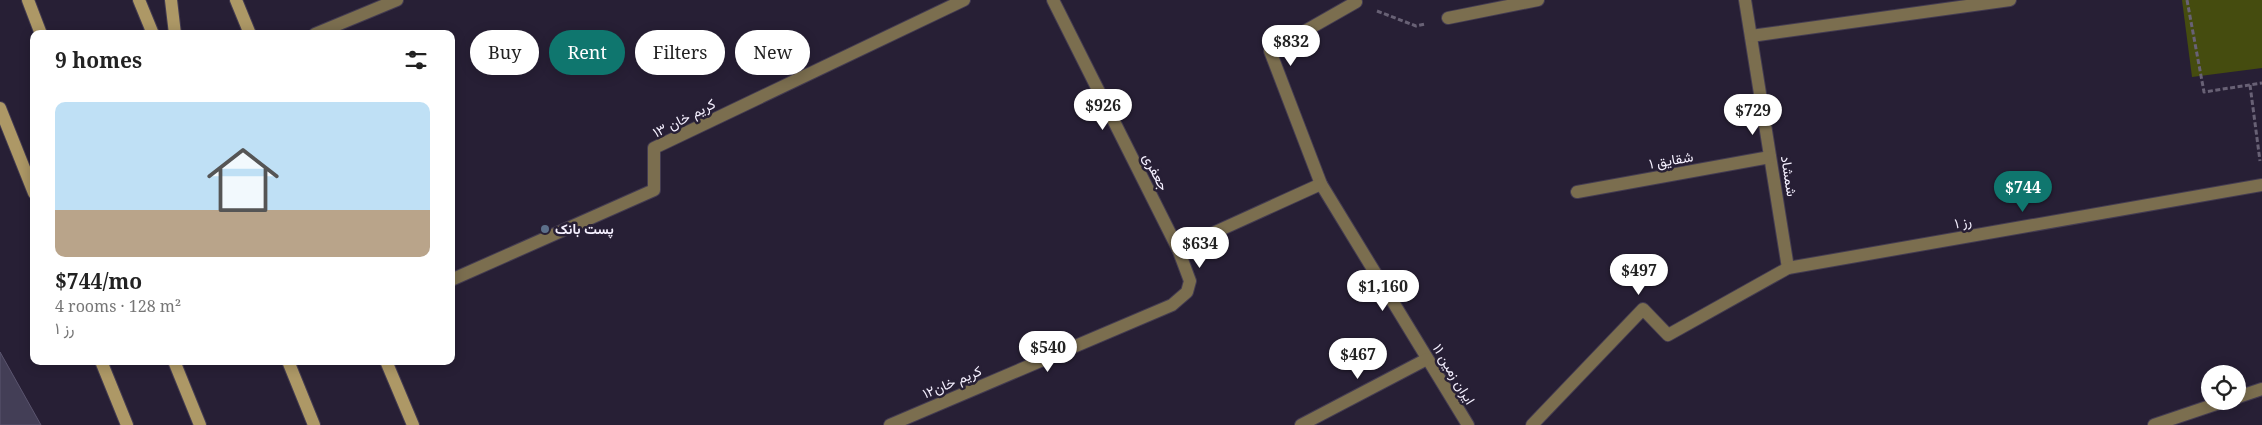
<!DOCTYPE html>
<html lang="en">
<head>
<meta charset="utf-8">
<style>
	:root { --surface:#fff; --page:#f6f6f6; --text:#222; --muted:#767676; --accent:#0f766e }
	body { margin:0; font-family:"Noto Serif",Vazirmatn,serif; background:var(--page); color:var(--text); height:100vh; display:flex; flex-direction:column; font-size:19px; white-space:nowrap }
	* { box-sizing:border-box; margin:0 }
	p { font-size:16px; color:var(--muted) }
	.icon { flex:none; width:28px; height:28px; fill:none; stroke:currentColor; stroke-width:2; stroke-linecap:round; stroke-linejoin:round }
	.map { position:relative; flex:1; overflow:hidden }
	.details { position:absolute; left:30px; top:30px; width:425px; height:335px; display:flex; flex-direction:column; background:var(--surface); border-radius:10px; box-shadow:0 2px 12px #0003 }
	.details>* { flex:none }
	.top-card { position:absolute; left:470px; top:30px; width:475px; height:45px; display:flex; gap:10px }
	.fabs { position:absolute; left:2201px; top:365px; display:grid; gap:10px }
	.fabs a { display:grid; place-items:center; width:45px; height:45px; border-radius:50%; background:var(--surface); box-shadow:0 2px 12px #0003; font-size:25px }
	.price { position:absolute; translate:-50% -42px; padding:0 11px; border-radius:18px; background:#fff; color:#222; font-size:16px; line-height:32px; filter:drop-shadow(0 1px 2px #0008) }
	.price::after { content:''; position:absolute; left:50%; top:30px; width:15px; height:11px; margin-left:-8px; background:inherit; clip-path:polygon(0 0,100% 0,50% 100%) }
	.price.on { background:var(--accent); color:#fff }
	ul { padding:0; list-style:none }
	li { display:grid; align-content:center; gap:10px; height:265px; padding:0 25px }
	li span { display:grid; place-items:center; height:155px; border-radius:10px; color:#555 }
	li>.icon { margin-inline-start:auto }
	span .icon { width:90px; height:90px; fill:#fffc; stroke-width:1 }
	li b { font-size:21px }
	h2 { display:flex; justify-content:space-between; align-items:center; height:60px; padding:0 25px; font-size:21px }
	.chip { padding:0 18px; border-radius:22px; background:var(--surface); box-shadow:0 2px 12px #0003; font-size:18px; line-height:45px }
	.chip.on { background:var(--accent); color:#fff }
	.map>svg:first-child { display:block }
	.green { fill:#454c0f }
	.building { fill:#433e56; stroke:#5b556f }
	.lines { fill:none; stroke-linecap:round; stroke-linejoin:round }
	.minor-casing { stroke:#443c51; stroke-width:14 }
	.secondary-casing { stroke:#443c51; stroke-width:14 }
	.path { stroke:#686175; stroke-width:3; stroke-dasharray:5 2.5; stroke-linecap:butt }
	.minor { stroke:#7b6e4f; stroke-width:12 }
	.secondary { stroke:#ad9866; stroke-width:12 }
	.service-dot { fill:#5c6f8a; stroke:#271f35; stroke-width:2 }
	.labels { text-anchor:middle; stroke-width:5; stroke-linejoin:round; paint-order:stroke }
	.street-label { font-size:14px; fill:#f5f0ff; stroke:#271f35 }
	.poi-label { font-size:14px; font-weight:bold; fill:#f5f0ff; stroke:#271f35; text-anchor:start }
</style>
</head>
<body>
<div class="map">
<svg width="2262" height="425" viewBox="0 0 2262 425">
	<rect width="100%" height="100%" fill="#271f35"/>
	<!-- green -->
	<polygon class="green" points="2182,0 2262,0 2262,68 2192,77"/>
	<!-- building -->
	<polygon class="building" points="0,352 41,425 0,425"/>
	<g class="lines">
		<defs>
			<g id="minor">
				<polyline points="1355,0 1356,2 1270,51 1321,184 1468,425"/>
				<polyline points="1745,0 1788,268"/>
				<polyline points="1448,18 1538,0"/>
				<polyline points="315,34 397,0"/>
				<polyline points="1751,36 2010,0"/>
				<polyline points="1577,192 1770,157"/>
				<polyline points="1178,249 1321,184"/>
				<polyline points="451,280 654,190 654,148 964,0"/>
				<polyline points="2238,397 2262,389"/>
				<polyline points="890,425 1172,305 1187,292 1190,281 1178,249 1053,0"/>
				<polyline points="1301,425 1427,359"/>
				<polyline points="1532,425 1643,309 1668,335 1788,268 2262,185"/>
				<polyline points="2154,425 2225,401"/>
			</g>
			<g id="secondary">
				<polyline points="28,0 41,34"/>
				<polyline points="139,0 153,34"/>
				<polyline points="171,0 175,34"/>
				<polyline points="236,0 250,34"/>
				<polyline points="0,108 34,193"/>
				<polyline points="101,361 127,425"/>
				<polyline points="174,361 200,425"/>
				<polyline points="288,361 314,425"/>
				<polyline points="386,361 413,425"/>
			</g>
		</defs>
		<!-- minor casing -->
		<use href="#minor" class="minor-casing"/>
		<!-- secondary casing -->
		<use href="#secondary" class="secondary-casing"/>
		<!-- path -->
		<g class="path">
			<polyline points="2187,0 2204,92 2262,83"/>
			<polyline points="1377,11 1416,26 1425,24"/>
			<polyline points="2250,85 2260,161"/>
		</g>
		<!-- minor -->
		<use href="#minor" class="minor"/>
		<!-- secondary -->
		<use href="#secondary" class="secondary"/>
	</g>
	<!-- markers -->
	<circle class="service-dot" cx="545" cy="229" r="5"/>
	<g class="labels">
		<!-- street labels -->
		<g class="street-label">
			<text transform="translate(684 118) rotate(-27)" y="5">کریم خان ۱۳</text>
			<text transform="translate(1671 160) rotate(-10)" y="5">شقایق ۱</text>
			<text transform="translate(1156 172) rotate(63)" y="5">جعفری</text>
			<text transform="translate(1789 176) rotate(81)" y="5">شمشاد</text>
			<text transform="translate(1963 222) rotate(-10)" y="5">رز ۱</text>
			<text transform="translate(1454 374) rotate(59)" y="5">ایران زمین ۱۱</text>
			<text transform="translate(952 382) rotate(-23)" y="5">کریم خان۱۲</text>
		</g>
		<!-- poi labels -->
		<g class="poi-label">
			<text x="555" y="234">پست بانک</text>
		</g>
	</g>
</svg>
<div class="fabs">
<a><svg class="icon" aria-label="locate" viewBox="0 0 24 24"><circle cx="12" cy="12" r="6"/><path d="M12 2v4M12 18v4M2 12h4M18 12h4"/></svg></a>
</div>
<b class="price" style="left:1291px;top:67px">$832</b>
<b class="price" style="left:1103px;top:131px">$926</b>
<b class="price" style="left:1753px;top:136px">$729</b>
<b class="price on" style="left:2023px;top:213px">$744</b>
<b class="price" style="left:1200px;top:269px">$634</b>
<b class="price" style="left:1639px;top:296px">$497</b>
<b class="price" style="left:1383px;top:312px">$1,160</b>
<b class="price" style="left:1048px;top:373px">$540</b>
<b class="price" style="left:1358px;top:380px">$467</b>
<div class="top-card">
<a class="chip">Buy</a>
<a class="chip on">Rent</a>
<a class="chip">Filters</a>
<a class="chip">New</a>
</div>
<section class="details">
<h2>9 homes<svg class="icon" aria-label="filters" viewBox="0 0 24 24"><path d="M4 7h16M4 17h16"/><circle cx="9" cy="7" r="2"/><circle cx="15" cy="17" r="2"/></svg></h2>
<ul>
<li><span style="background:linear-gradient(#bfe0f5 70%,#b9a48a 0)"><svg class="icon" aria-label="home" viewBox="0 0 24 24"><path d="M3 11l9-7 9 7M6 9v11h12V9"/></svg></span><div><b>$744/mo</b><p>4 rooms · 128 m²</p><p>رز ۱</p></div></li>
</ul>
</section>
</div>
</body>
</html>
